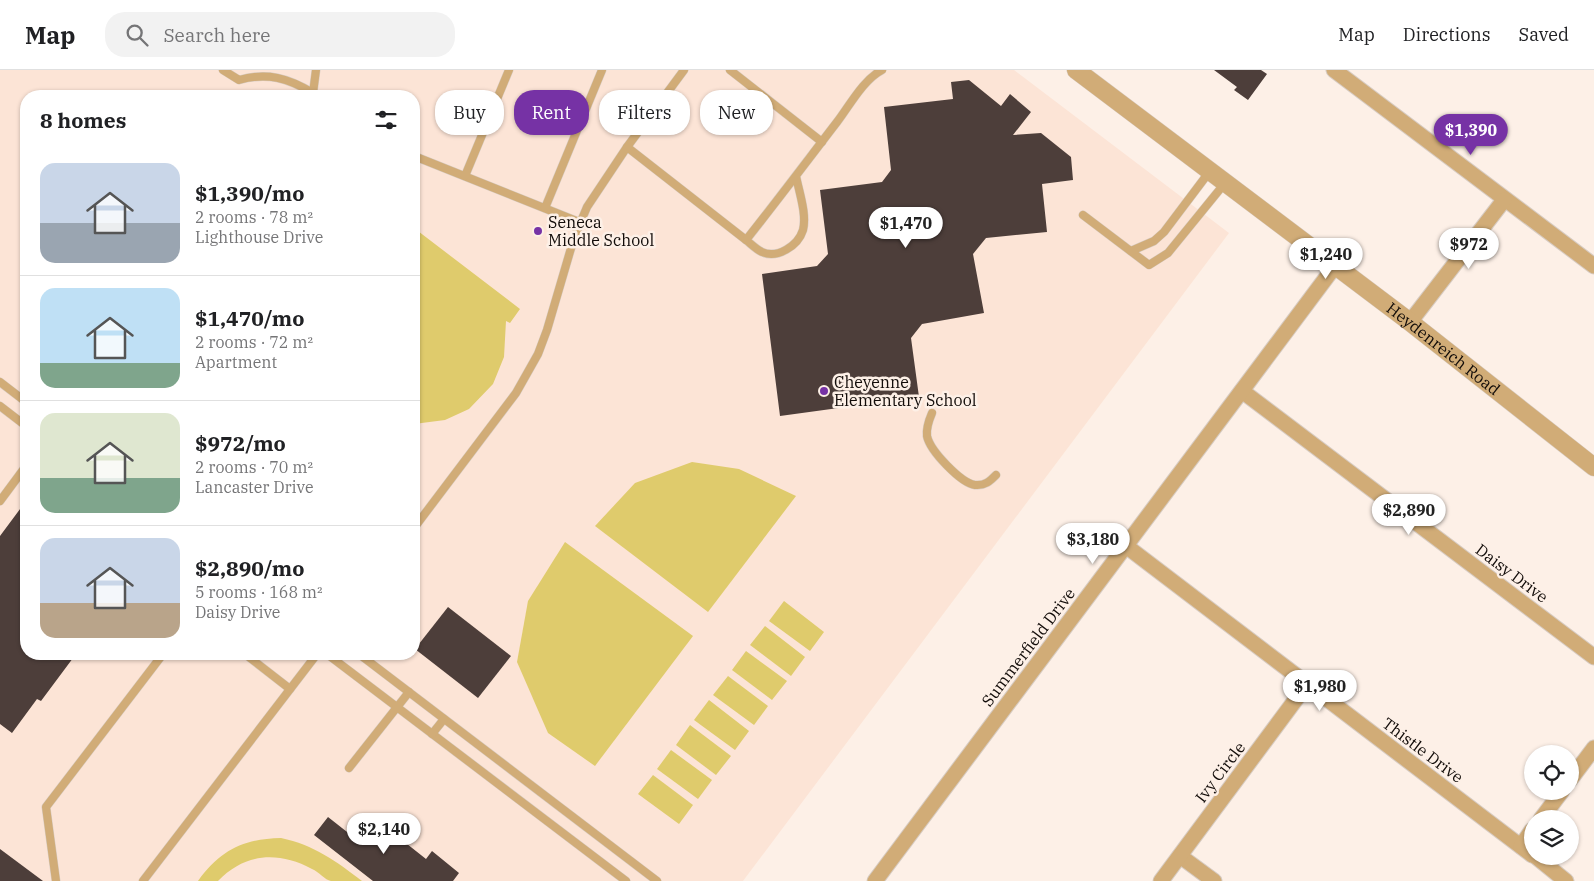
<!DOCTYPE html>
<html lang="en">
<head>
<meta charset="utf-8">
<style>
	:root { --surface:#fff; --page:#f2f2f2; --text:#202124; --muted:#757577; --line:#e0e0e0; --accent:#7632a5 }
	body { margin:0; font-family:"IBM Plex Serif",serif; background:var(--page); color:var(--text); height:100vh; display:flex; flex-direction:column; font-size:19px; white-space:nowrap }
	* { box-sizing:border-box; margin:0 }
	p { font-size:16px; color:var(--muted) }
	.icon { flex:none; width:28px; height:28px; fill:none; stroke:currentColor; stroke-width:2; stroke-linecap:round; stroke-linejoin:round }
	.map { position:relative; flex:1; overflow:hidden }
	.side { position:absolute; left:20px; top:20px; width:400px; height:570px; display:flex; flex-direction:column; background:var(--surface); border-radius:20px; box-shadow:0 1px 4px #0004 }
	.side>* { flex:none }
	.guide { position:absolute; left:435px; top:20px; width:475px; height:45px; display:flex; gap:10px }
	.controls { position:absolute; left:1524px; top:675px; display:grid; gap:10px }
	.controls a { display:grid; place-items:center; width:55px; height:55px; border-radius:50%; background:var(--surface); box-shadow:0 1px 4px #0004; font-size:25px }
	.price { position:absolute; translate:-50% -42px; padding:0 11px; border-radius:18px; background:#fff; color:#222; font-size:16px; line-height:32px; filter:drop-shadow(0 1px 2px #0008) }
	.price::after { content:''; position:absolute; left:50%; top:30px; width:15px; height:11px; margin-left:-8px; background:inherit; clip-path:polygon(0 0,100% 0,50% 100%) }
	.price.current { background:var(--accent); color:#fff }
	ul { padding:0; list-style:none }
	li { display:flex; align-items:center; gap:15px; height:125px; padding:0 20px }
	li+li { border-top:1px solid var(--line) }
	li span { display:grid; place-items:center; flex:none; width:140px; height:100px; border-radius:15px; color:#555 }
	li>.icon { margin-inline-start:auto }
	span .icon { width:60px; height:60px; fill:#fffc; stroke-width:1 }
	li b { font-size:21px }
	h2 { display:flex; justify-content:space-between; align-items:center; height:60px; padding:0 20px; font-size:21px }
	.tag { padding:0 18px; border-radius:20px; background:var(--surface); box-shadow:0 1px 4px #0004; font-size:18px; line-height:45px }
	.tag.current { background:var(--accent); color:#fff }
	header { display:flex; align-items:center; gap:30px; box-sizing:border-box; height:70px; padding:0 25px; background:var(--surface); border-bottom:1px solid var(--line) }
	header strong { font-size:24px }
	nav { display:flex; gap:28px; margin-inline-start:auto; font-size:18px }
	.search { width:350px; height:45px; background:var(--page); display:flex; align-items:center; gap:12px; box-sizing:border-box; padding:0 18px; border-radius:20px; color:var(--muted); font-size:19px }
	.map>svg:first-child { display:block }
	.built { fill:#fce4d6; fill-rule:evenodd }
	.green { fill:#dfcb6c }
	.building { fill:#4d3e3a }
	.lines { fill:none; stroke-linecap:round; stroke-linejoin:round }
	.service-casing { stroke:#d7ccc3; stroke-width:9 }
	.minor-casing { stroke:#d7ccc3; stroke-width:17 }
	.tertiary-casing { stroke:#d7ccc3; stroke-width:19 }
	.service { stroke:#d1ac77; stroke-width:8 }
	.minor { stroke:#d1ac77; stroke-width:15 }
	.tertiary { stroke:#d1ac77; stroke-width:18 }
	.poi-dot { fill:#7632a5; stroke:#fdf0e7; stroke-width:2 }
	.labels { text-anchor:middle; stroke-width:5; stroke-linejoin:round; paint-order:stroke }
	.poi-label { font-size:16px; fill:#120c09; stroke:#fdf0e7; text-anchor:start }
	.street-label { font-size:16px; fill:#120c09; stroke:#fdf0e7 }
</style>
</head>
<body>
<header>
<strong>Map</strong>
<div class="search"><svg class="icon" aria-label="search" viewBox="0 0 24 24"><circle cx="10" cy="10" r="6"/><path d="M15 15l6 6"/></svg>Search here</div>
<nav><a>Map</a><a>Directions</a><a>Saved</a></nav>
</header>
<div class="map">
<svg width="1594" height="811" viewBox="0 0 1594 811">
	<rect width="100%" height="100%" fill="#fdf0e7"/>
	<!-- built -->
	<path class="built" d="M0 0H1014L1229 163 743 811H0ZM26 26H414V584H26Z"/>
	<!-- green -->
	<g class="green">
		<polygon points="414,158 520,239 510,253 506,251 504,287 493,314 469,339 445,350 414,354"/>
		<polygon points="692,392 739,399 796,426 708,542 595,456 635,413"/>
		<polygon points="565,472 693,566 595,696 548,663 517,592 528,531"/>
		<polygon points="784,531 824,562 810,581 769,551"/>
		<polygon points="765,556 805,587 791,606 750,575"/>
		<polygon points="746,581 787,611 772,630 732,600"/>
		<polygon points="728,606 768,636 754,655 713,625"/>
		<polygon points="709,630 749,661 735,680 694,650"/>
		<polygon points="690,655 731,686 716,705 676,675"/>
		<polygon points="671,680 712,710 698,729 657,699"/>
		<polygon points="653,705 693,735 679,754 638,724"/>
		<path d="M281 768C314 775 336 791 362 811 352 811 341 811 331 811 325 810 319 802 312 799 278 781 245 783 218 811H198C221 780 243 769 281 768Z"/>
	</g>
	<!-- building -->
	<g class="building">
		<polygon points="1214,0 1261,0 1267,4 1248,30 1234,20 1237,17"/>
		<polygon points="969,10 1001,36 1010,24 1031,42 1013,65 1041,63 1071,87 1073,110 1042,114 1047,162 986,168 973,184 984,243 922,254 911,268 919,327 780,346 762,204 817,196 828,184 820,120 882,112 891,100 884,37 953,29 951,12"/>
		<polygon points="26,431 26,584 76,584 41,631 37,629 12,663 0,654 0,466"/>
		<polygon points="448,537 511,586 478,628 415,579"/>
		<polygon points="328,747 356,769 373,747 426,789 432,781 459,803 453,811 373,811 314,765"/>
		<polygon points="0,779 43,811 0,811"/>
	</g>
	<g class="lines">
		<defs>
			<g id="service">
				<path d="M223 0 239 10C267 2 288 8 313 23"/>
				<polyline points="730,0 822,72"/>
				<polyline points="315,26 313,23 316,0"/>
				<polyline points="627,77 746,170"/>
				<polyline points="414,86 579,152"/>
				<polyline points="465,106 509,0"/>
				<path d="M796 106C799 122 807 144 803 160 798 176 777 189 762 182 757 180 751 174 746 170 777 131 807 91 837 52 850 35 863 10 882 0"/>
				<polyline points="545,138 602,0"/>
				<polyline points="1083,145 1149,195 1168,183 1225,113"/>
				<polyline points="1131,181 1154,171 1164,162 1210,101"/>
				<polyline points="0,312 26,332"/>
				<polyline points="0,336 26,356"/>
				<path d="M932 343C929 350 926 358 927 366 930 381 961 413 975 415 985 416 990 411 996 405"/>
				<polyline points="0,431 26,396"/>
				<polyline points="414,458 516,323 538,284 547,260 574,168 587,137 627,77 684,0"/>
				<polyline points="245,584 290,619"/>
				<polyline points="327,584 626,811"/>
				<polyline points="359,584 657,811"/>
				<polyline points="432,664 444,649"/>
				<polyline points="349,698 409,622"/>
				<polyline points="56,811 46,737 163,584"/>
				<polyline points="143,811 317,584"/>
			</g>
			<g id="minor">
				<polyline points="1334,0 1594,196"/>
				<polyline points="1410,252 1504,130"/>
				<polyline points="1242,321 1594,587"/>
				<polyline points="1126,476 1532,785"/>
				<polyline points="1570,710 1594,678"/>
				<polyline points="1541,749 1562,721"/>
				<polyline points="1521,776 1532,760"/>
				<polyline points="1180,786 1214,811"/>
				<polyline points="1535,786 1566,811"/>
				<polyline points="875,811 1335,196"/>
				<polyline points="1161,811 1308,613"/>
			</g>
			<g id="tertiary">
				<path id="s1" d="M1076 0 1410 252 1594 397"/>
			</g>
		</defs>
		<!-- service casing -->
		<use href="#service" class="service-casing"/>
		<!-- minor casing -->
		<use href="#minor" class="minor-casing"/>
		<!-- tertiary casing -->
		<use href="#tertiary" class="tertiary-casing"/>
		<!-- service -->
		<use href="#service" class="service"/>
		<!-- minor -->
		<use href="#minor" class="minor"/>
		<!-- tertiary -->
		<use href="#tertiary" class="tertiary"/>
	</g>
	<!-- markers -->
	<g class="poi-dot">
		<circle cx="538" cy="161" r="5"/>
		<circle cx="824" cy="321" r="5"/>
	</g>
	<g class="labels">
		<!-- poi labels -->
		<g class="poi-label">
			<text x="548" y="158">Seneca<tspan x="548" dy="18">Middle School</tspan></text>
			<text x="834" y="318">Cheyenne<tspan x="834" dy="18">Elementary School</tspan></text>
		</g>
		<!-- street labels -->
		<g class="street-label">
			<text dy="6" stroke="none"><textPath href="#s1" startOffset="461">Heydenreich Road</textPath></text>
			<text transform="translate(1512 503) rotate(37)" y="6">Daisy Drive</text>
			<text transform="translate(1028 577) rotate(-53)" y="6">Summerfield Drive</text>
			<text transform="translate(1423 680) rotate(37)" y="6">Thistle Drive</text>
			<text transform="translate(1220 702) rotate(-53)" y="6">Ivy Circle</text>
		</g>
	</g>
</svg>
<div class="controls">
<a><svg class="icon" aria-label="locate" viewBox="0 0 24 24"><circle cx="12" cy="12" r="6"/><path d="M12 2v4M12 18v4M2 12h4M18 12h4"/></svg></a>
<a><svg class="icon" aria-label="layers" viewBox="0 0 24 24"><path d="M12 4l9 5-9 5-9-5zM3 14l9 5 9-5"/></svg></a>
</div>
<b class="price current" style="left:1471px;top:86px">$1,390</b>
<b class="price" style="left:906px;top:179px">$1,470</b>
<b class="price" style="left:1469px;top:200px">$972</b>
<b class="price" style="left:1326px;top:210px">$1,240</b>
<b class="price" style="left:1409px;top:466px">$2,890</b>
<b class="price" style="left:1093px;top:495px">$3,180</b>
<b class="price" style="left:1320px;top:642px">$1,980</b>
<b class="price" style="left:384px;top:785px">$2,140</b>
<div class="guide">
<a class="tag">Buy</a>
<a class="tag current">Rent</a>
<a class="tag">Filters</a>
<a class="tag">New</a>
</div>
<section class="side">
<h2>8 homes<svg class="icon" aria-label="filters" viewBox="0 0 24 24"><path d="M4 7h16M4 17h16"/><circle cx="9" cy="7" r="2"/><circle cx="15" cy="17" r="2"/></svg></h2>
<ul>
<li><span style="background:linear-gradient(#c9d6e8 60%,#9aa5b1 0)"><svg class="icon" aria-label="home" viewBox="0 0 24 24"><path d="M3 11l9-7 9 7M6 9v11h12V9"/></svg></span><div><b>$1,390/mo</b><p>2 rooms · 78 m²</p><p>Lighthouse Drive</p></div></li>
<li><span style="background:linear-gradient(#bfe0f5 75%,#7fa58c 0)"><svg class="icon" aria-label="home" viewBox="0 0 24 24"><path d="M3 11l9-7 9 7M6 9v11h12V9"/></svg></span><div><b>$1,470/mo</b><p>2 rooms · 72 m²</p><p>Apartment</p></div></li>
<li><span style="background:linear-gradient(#dfe7d0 65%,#7fa58c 0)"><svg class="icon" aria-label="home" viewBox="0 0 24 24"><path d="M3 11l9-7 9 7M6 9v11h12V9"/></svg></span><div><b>$972/mo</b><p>2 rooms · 70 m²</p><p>Lancaster Drive</p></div></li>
<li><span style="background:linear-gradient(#c9d6e8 65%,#b9a48a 0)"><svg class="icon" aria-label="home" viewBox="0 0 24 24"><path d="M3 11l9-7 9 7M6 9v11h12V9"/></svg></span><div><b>$2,890/mo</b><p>5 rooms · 168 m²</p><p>Daisy Drive</p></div></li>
</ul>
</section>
</div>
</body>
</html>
